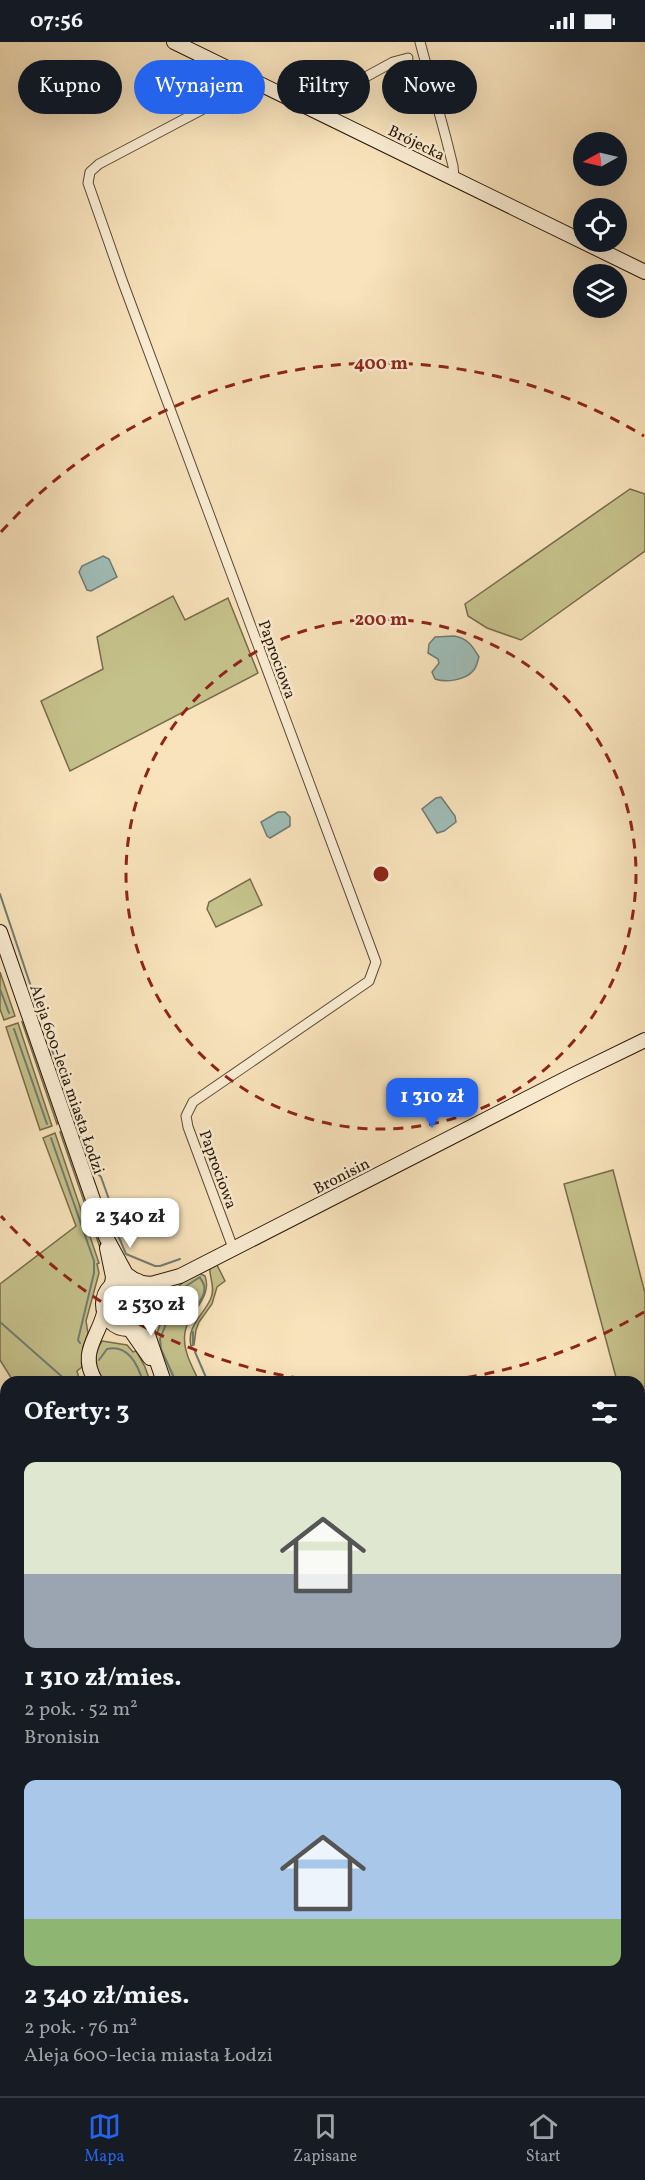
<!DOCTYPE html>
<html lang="pl">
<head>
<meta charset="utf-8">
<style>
	:root { --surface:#171b24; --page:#242831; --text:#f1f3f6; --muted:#9ea1a6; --line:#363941; --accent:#2563eb }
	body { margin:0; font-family:Vollkorn,serif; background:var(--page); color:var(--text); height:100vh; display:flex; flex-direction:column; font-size:22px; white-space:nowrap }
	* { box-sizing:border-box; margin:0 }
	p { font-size:20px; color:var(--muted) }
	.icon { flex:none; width:33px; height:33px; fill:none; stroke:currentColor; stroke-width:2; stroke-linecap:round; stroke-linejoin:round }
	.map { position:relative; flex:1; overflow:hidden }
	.panel { position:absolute; left:0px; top:1334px; width:645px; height:722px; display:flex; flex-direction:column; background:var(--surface); border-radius:18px 18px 0 0; box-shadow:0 6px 24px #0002 }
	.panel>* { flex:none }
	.banner { position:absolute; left:18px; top:18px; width:609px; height:54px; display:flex; gap:12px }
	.needle { width:39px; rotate:262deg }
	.tools { position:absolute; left:573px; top:90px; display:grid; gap:12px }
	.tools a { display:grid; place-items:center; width:54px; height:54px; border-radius:50%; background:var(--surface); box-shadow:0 6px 24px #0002; font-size:30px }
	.price { position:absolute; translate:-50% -51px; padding:0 14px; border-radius:12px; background:#fff; color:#222; font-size:20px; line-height:39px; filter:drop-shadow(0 2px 3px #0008) }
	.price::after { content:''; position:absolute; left:50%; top:36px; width:18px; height:14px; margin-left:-9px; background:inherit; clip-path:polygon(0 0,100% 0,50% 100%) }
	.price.on { background:var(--accent); color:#fff }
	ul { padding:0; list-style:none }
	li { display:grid; align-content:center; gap:12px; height:318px; padding:0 24px }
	li span { display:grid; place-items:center; height:186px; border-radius:12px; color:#555 }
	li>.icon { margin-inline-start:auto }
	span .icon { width:108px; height:108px; fill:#fffc; stroke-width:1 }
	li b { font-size:26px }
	h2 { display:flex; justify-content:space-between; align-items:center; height:72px; padding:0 24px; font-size:26px }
	.pill { padding:0 21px; border-radius:27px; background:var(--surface); box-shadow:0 6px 24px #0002; font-size:21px; line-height:54px }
	.pill.on { background:var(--accent); color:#fff }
	.status { display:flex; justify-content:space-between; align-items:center; height:42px; padding:0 30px; background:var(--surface); direction:ltr }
	.status svg { height:16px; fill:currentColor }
	.tab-bar { display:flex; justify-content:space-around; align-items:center; height:84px; border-top:2px solid var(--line); background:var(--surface); font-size:16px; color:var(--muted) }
	.tab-bar a { display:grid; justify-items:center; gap:3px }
	.tab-bar .on { color:var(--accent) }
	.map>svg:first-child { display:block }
	.green { fill:#c5c18b; stroke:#786c4a; stroke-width:1.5 }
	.water { fill:#9fbdb8; stroke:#707b72; stroke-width:1.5 }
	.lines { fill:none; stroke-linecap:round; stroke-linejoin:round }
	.stream { stroke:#707b72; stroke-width:2 }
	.street-casing { stroke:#5e4b35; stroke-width:11 }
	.secondary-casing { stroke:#2a1808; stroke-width:16 }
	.street { stroke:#faedd3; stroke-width:9 }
	.secondary { stroke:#faedd3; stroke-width:14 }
	.ring { fill:none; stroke:#8f2418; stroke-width:3; stroke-dasharray:10 8 }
	.labels { text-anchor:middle; stroke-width:5; stroke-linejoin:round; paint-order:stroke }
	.street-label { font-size:16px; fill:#2a1808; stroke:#faedd3 }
	.centre { fill:#8f2418; stroke:#faedd3; stroke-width:3 }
	.ring-label { font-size:18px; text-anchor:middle; font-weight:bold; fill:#8f2418; stroke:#faedd3; stroke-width:5; stroke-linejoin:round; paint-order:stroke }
</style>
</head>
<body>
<div class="status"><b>07:56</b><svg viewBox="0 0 49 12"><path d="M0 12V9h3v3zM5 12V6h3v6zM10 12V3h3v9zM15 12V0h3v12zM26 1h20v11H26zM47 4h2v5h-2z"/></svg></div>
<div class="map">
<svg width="645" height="2054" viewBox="0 0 645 2054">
	<rect width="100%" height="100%" fill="#f8e3bc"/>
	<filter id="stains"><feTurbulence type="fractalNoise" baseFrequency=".00333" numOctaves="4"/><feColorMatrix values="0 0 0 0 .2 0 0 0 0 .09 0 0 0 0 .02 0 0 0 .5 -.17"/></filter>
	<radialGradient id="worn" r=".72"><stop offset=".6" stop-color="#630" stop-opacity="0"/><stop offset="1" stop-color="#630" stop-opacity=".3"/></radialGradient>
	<!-- green -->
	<g class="green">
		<polygon points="630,447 645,452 645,509 521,598 487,586 468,574 465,562"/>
		<polygon points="173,554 185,578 228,556 258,631 70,729 41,659 103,627 97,595"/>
		<polygon points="250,837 262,863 216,885 207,867 209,860"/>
		<polygon points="0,930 15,974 4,978 0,967"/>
		<polygon points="22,980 25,981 59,1079 57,1082"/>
		<polygon points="18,981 52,1084 40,1088 6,985"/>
		<polygon points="60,1090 63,1090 104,1210 105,1220"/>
		<polygon points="55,1091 99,1221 97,1222 99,1231 86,1279 88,1291 83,1305 82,1325 77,1329 79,1336 85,1336 87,1339 13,1339 0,1318 0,1242 76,1184 43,1096"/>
		<polygon points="613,1128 645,1251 645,1446 639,1423 639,1340 617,1339 564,1142"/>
		<path d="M215 1219 225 1239 217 1245 212 1262 199 1280 196 1288 194 1303 191 1304C186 1284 204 1273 211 1256 216 1244 208 1234 210 1222Z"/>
		<path d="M199 1231 205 1234C213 1256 188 1270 185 1290 182 1308 192 1324 199 1339H171L157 1305 155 1296 170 1257 176 1253 175 1251 179 1244 188 1236Z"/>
		<path d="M131 1242 140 1246 146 1255 142 1260 147 1263C141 1282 120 1285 110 1267L114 1263 109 1259C112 1248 120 1242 131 1242Z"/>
		<path d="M102 1299 127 1303 133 1310 136 1309 145 1325 150 1339H104C94 1327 93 1312 102 1299Z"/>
		<polygon points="209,2049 292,2049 295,2054 212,2054"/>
		<polygon points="467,2049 517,2049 518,2054 463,2054"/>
	</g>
	<!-- water -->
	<g class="water">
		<polygon points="103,514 109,517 117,535 91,549 87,548 79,530 82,524"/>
		<path d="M454 594C467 596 472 603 479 615 477 620 477 625 473 629 465 638 446 641 435 637L432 630 439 621 438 617 428 611 429 602 435 595Z"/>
		<polygon points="441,755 455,774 456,780 444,789 437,791 422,767 436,756"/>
		<polygon points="278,770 285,770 290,775 290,784 270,796 267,794 261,780"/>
	</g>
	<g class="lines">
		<!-- stream -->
		<g class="stream">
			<polyline points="0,852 85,1106 96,1130 101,1135 111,1163 118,1193 126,1212 155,1224 160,1224 180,1217"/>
			<polyline points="0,947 9,971"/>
			<polyline points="14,987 47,1082"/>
			<polyline points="51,1096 94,1219 94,1231 78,1298 80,1301"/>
			<path d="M189 1275C197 1263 212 1249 200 1236"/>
			<polyline points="0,1280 68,1340"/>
			<polyline points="193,1303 193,1290"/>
			<polyline points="195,1310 208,1340"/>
			<path d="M99 1318 107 1307C128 1302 138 1323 143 1340"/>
			<polyline points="176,1340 161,1307 160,1297 174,1262 182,1253 183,1246 200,1235"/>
			<polyline points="639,1923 645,1924"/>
			<polyline points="419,2049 420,2051"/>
			<polyline points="447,2049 449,2054"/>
		</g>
		<defs>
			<g id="street">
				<polyline points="420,0 446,96 453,124 454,136"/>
				<polyline points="309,66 393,20 408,16"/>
				<polyline points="233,1206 188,1085 186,1074 193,1060 369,939 376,920 122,238 88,141 90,130 99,122 228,54 236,49 247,35"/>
			</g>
			<g id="secondary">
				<polyline points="174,0 645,230"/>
				<polyline points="0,890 106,1195 126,1232 133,1237"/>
				<polyline points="107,1206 113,1235 112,1242"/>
				<circle cx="128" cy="1262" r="25"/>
				<polyline points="142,1241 151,1242 180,1234 571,1034 645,998"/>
				<polyline points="146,1278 148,1293 164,1340"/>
				<polyline points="129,1286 150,1316"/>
				<path d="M96 1340C78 1311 98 1296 104 1271"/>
				<polyline points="0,1756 6,1754"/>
				<polyline points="437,2049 438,2054"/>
			</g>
		</defs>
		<!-- street casing -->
		<use href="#street" class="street-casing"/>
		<!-- secondary casing -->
		<use href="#secondary" class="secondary-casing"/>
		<!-- street -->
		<use href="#street" class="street"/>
		<!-- secondary -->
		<use href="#secondary" class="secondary"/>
	</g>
	<!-- distance rings -->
	<g class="ring">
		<circle cx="381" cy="832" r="255"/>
		<path d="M644 1270A511 511 0 0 1 443 1339M319 1339A511 511 0 0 1 1 1174M1 490A511 511 0 0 1 644 394"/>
	</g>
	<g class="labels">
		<!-- street labels -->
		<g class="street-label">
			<text transform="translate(417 100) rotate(26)" y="6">Brójecka</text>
			<text transform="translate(278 617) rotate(70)" y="6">Paprociowa</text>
			<text transform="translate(68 1037) rotate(71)" y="6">Aleja 600-lecia miasta Łodzi</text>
			<text transform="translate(219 1127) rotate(70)" y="6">Paprociowa</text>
			<text transform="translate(341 1133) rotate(-27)" y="6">Bronisin</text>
		</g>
	</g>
	<circle cx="381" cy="832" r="9" class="centre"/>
	<g class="ring-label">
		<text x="381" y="327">400 m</text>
		<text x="381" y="583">200 m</text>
	</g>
	<rect width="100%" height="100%" filter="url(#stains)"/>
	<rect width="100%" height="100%" fill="url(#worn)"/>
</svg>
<div class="tools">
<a><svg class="needle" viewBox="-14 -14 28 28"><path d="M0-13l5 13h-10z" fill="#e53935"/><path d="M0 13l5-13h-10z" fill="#9ea1a6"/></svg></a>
<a><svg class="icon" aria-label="locate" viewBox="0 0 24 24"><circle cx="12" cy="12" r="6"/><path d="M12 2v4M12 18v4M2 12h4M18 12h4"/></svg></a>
<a><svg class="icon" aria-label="layers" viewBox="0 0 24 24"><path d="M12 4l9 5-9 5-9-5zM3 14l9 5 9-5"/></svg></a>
</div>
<b class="price on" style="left:432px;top:1087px">1 310 zł</b>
<b class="price" style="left:130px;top:1207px">2 340 zł</b>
<b class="price" style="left:151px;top:1295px">2 530 zł</b>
<div class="banner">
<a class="pill">Kupno</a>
<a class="pill on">Wynajem</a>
<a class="pill">Filtry</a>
<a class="pill">Nowe</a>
</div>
<section class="panel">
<h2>Oferty: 3<svg class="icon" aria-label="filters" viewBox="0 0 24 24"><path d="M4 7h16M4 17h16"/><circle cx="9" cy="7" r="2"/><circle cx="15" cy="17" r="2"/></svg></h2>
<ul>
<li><span style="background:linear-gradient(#dfe7d0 60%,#9aa5b1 0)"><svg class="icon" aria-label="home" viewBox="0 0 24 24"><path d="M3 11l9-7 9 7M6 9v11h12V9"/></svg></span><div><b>1 310 zł/mies.</b><p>2 pok. · 52 m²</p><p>Bronisin</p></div></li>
<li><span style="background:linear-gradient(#a9c7e8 75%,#8fb573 0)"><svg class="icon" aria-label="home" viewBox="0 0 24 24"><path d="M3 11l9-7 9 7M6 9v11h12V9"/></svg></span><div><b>2 340 zł/mies.</b><p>2 pok. · 76 m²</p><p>Aleja 600-lecia miasta Łodzi</p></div></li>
</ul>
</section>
</div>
<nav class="tab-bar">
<a class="on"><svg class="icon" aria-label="map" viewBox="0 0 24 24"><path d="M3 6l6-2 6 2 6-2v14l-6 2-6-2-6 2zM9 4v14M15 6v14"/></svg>Mapa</a>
<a><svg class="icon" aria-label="saved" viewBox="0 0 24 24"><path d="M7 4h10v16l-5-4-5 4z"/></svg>Zapisane</a>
<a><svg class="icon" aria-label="home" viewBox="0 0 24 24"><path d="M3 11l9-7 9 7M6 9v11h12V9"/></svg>Start</a>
</nav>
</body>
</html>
